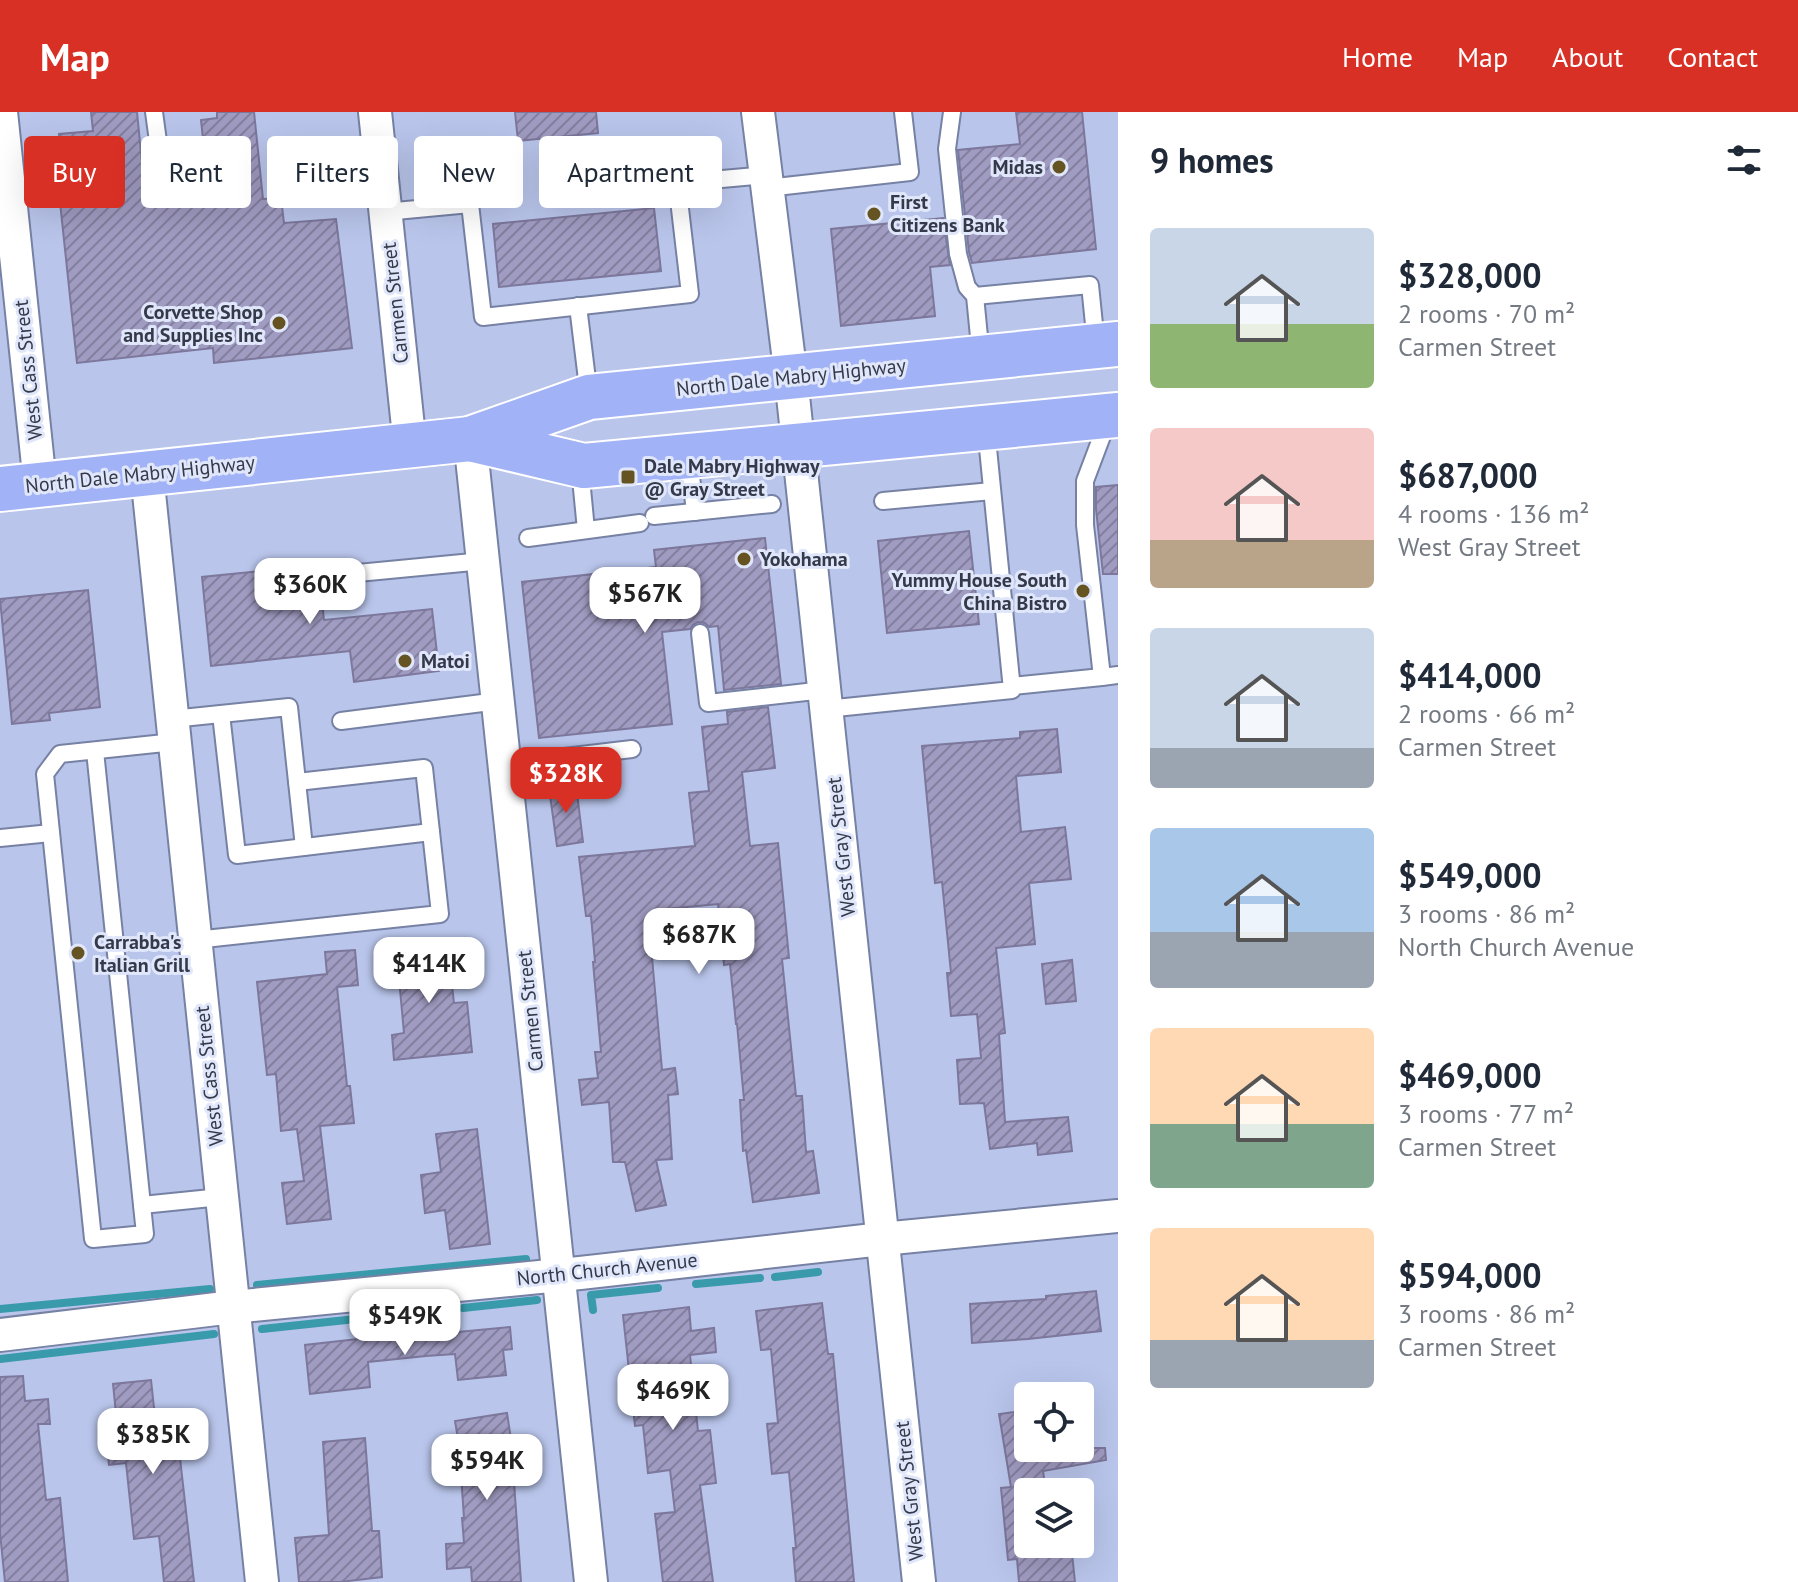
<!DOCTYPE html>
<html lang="en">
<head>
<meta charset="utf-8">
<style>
	:root { --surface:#fff; --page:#f2f2f3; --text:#1f2937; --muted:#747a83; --accent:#d93025 }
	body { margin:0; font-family:"PT Sans",sans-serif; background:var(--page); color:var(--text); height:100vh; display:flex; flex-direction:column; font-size:30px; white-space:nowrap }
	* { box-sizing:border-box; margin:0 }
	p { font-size:26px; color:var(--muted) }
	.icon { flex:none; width:44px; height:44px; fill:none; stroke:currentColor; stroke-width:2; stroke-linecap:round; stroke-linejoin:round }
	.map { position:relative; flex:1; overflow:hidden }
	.sheet { display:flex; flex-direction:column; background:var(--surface); width:680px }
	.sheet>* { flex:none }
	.banner { position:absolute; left:24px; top:24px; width:760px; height:72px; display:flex; gap:16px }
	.buttons { position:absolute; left:1014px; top:1270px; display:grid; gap:16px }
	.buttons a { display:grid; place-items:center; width:80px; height:80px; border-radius:8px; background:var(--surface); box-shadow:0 8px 32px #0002; font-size:40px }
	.price { position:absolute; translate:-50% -68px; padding:0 18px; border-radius:16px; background:#fff; color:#222; font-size:26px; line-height:52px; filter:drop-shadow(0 2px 4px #0008) }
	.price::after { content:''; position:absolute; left:50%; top:48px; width:24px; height:18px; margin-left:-12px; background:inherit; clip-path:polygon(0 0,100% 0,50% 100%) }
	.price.current { background:var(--accent); color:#fff }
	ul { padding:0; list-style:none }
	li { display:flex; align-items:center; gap:24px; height:200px; padding:0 32px }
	li span { display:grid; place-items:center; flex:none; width:224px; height:160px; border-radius:8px; color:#555 }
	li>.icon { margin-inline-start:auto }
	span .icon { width:96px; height:96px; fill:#fffc; stroke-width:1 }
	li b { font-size:34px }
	h2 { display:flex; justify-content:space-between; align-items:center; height:96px; padding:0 32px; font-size:34px }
	.tag { padding:0 28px; border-radius:8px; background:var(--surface); box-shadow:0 8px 32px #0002; font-size:28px; line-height:72px }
	.tag.current { background:var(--accent); color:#fff }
	header { display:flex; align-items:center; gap:48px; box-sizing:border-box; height:112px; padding:0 40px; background:var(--accent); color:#fff }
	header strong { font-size:38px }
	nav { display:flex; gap:44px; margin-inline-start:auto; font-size:28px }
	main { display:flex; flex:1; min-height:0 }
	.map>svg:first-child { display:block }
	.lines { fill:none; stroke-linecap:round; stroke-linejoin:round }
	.stream { stroke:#389aaa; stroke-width:8 }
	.building { fill:url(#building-hatch); stroke:#7c779b; stroke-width:2 }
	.service-casing { stroke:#7681a4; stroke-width:20 }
	.minor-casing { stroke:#7681a4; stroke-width:36 }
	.primary-casing { stroke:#fff; stroke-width:48 }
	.service { stroke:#fff; stroke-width:16 }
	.minor { stroke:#fff; stroke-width:32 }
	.primary { stroke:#a2b2f6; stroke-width:44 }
	.poi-dot { fill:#655422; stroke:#e0e7fa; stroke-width:3 }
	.labels { text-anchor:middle; stroke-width:6; stroke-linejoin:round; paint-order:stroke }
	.poi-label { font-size:20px; font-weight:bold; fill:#353a4a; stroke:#e0e7fa; text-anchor:start }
	.street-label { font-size:20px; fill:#353a4a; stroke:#e0e7fa }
</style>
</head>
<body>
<header>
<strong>Map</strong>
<nav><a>Home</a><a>Map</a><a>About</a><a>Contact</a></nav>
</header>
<main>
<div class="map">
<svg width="1118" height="1470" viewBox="0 0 1118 1470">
	<defs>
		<pattern id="building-hatch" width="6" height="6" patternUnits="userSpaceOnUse" patternTransform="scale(2)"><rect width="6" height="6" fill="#a09bc1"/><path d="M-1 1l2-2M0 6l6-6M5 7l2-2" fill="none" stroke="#837f9f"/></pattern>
	</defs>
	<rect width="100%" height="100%" fill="#b9c5eb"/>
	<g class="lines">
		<!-- stream -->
		<g class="stream">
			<polyline points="775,1165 818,1160"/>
			<polyline points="696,1172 760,1166"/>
			<polyline points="257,1173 526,1147"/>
			<polyline points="463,1196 537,1188"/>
			<polyline points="0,1197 210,1177"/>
			<polyline points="593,1198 591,1183 658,1176"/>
			<polyline points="401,1202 428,1199"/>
			<polyline points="262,1217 365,1206"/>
			<polyline points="0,1247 214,1222"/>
		</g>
	</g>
	<!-- building -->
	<g class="building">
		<polygon points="91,0 137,0 145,81 195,76 195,74 208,73 201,8 217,6 217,0 254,0 263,87 281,86 284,111 336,107 352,236 214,251 213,236 77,251 60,90 65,90 59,22 93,19"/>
		<polygon points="515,0 596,0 598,21 518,29"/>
		<polygon points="1016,0 1082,0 1096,137 972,151 969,140 958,38 1020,32"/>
		<polygon points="654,96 661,159 499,175 493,112"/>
		<polygon points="943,106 950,153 930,155 935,204 841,214 831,117"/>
		<polygon points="1118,373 1118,462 1103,462 1096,397 1096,375"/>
		<polygon points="969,419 979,512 887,521 878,429"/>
		<polygon points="765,426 781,572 724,578 718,514 709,515 705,511 698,510 693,513 690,517 662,520 672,612 539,626 522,470 656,455 654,438"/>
		<polygon points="318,453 324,508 432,497 439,559 354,570 350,539 211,554 202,465"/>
		<polygon points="88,478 100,595 49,601 50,608 12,612 0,487"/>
		<polygon points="768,595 775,656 742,660 750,734 778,731 789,846 782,847 796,984 802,984 806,1040 813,1039 819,1081 753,1090 746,1038 743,1039 740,988 744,988 737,912 736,912 730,852 724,853 718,792 656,798 661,844 652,845 662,958 675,956 678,982 668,983 672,1047 656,1048 666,1093 636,1099 625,1050 613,1050 609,990 582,993 579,968 598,966 595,940 601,940 593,850 595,850 591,804 586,804 579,745 695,734 689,681 709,679 702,615 728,612 727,600"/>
		<polygon points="1057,617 1061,660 1016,664 1021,720 1065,715 1071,767 1029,771 1035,832 996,836 1005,921 999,922 1005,1010 1068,1005 1072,1039 1038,1043 1037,1031 990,1037 984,991 960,992 957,948 981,946 977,902 951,904 947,861 951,861 942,770 935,771 922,634 1020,626 1020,620"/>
		<polygon points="576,673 583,730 557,734 549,676"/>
		<polygon points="447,829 454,891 467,890 472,940 394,948 392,923 404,921 396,834"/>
		<polygon points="355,838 358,873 337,875 347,974 350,974 354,1011 320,1014 331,1107 287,1112 282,1071 304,1069 297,1017 281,1019 276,962 267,963 257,870 327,862 325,840"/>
		<polygon points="1072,848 1076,889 1046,892 1042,852"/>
		<polygon points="477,1017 490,1132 450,1137 445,1098 425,1101 421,1063 441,1060 436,1022"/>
		<polygon points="1096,1179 1101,1219 1028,1227 972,1231 970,1192 1046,1187 1046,1184"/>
		<polygon points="822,1191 828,1242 833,1242 854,1470 796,1470 793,1436 796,1436 789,1360 772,1362 767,1312 778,1311 771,1237 761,1238 756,1199"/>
		<polygon points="689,1195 691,1219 714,1216 716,1240 690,1243 698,1319 710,1318 716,1371 700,1373 713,1470 663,1470 655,1402 675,1400 670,1358 648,1361 643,1313 635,1314 623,1203"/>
		<polygon points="510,1215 512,1237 503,1238 506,1263 458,1268 455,1242 426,1244 368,1250 370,1275 310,1282 305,1233 384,1224 385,1227"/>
		<polygon points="23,1264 25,1289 48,1287 50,1312 38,1312 46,1388 60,1386 68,1470 5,1470 0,1421 0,1265"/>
		<polygon points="151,1268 155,1305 171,1303 172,1315 181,1314 183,1345 180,1346 194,1470 164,1470 159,1424 134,1427 126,1351 109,1353 107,1333 119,1331 113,1272"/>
		<polygon points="1021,1299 1024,1319 1028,1319 1028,1336 1105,1336 1106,1348 1043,1359 1046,1380 1028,1380 1028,1432 1071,1432 1075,1470 1019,1470 1017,1447 1008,1448 1001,1376 1011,1375 999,1302"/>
		<polygon points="507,1301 511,1327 521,1470 472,1470 471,1455 447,1457 446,1432 464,1431 462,1406 464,1406 459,1333 455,1309"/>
		<polygon points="365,1326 372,1419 379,1419 382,1465 340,1470 299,1470 295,1426 329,1423 323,1330"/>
	</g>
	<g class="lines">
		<defs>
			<g id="service">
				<polyline points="154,0 160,44"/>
				<polyline points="952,0 947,37 958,142 967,175 975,184 981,245"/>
				<polyline points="767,76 910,60 903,0"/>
				<polyline points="385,100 470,92 483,205 690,182 677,71 766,63"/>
				<polyline points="975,184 1090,173 1096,232"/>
				<polyline points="578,194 589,284"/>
				<polyline points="1108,308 1085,369 1085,413 1102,565 1118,563"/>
				<polyline points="689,346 695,400"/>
				<polyline points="580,356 586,418"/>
				<polyline points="883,389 992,379"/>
				<polyline points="654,404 772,392"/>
				<polyline points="528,426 640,411"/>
				<polyline points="337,463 483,449"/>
				<polyline points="700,521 708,591 824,578"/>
				<polyline points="1012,574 1102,565"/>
				<polyline points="826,597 1012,578 986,316"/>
				<polyline points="221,602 237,743 431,720"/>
				<polyline points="172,607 289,595 304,735"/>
				<polyline points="341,609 498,589"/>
				<polyline points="95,639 145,1122 93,1127 45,662 60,642 174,630"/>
				<polyline points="504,652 632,637"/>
				<polyline points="0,726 51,721"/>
				<polyline points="195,828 440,802 424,656 297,670"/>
				<polyline points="142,1093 221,1085"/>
			</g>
			<g id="minor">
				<polyline points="1,0 40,372"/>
				<polyline points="375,0 410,334"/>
				<polyline points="758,0 791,265 919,1470"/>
				<polyline points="470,327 591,1470"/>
				<polyline points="147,362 262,1470"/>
				<polyline points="0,1223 233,1195 580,1161 882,1127 1118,1104"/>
			</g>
			<g id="primary">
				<polyline points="470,327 584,354 1118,303"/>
				<polyline points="0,377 470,327 589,285 1118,232"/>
			</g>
		</defs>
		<!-- service casing -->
		<use href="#service" class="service-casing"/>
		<!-- minor casing -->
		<use href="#minor" class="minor-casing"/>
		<!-- primary casing -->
		<use href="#primary" class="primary-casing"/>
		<!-- service -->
		<use href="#service" class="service"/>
		<!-- minor -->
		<use href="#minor" class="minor"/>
		<!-- primary -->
		<use href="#primary" class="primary"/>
	</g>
	<!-- markers -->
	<g class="poi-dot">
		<circle cx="1059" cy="55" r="8"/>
		<circle cx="874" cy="102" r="8"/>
		<circle cx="279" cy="211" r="8"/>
		<rect x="620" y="357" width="16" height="16" rx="4"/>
		<circle cx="744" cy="447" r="8"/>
		<circle cx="1083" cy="479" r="8"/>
		<circle cx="405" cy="549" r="8"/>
		<circle cx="78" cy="841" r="8"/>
	</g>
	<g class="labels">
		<!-- poi labels -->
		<g class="poi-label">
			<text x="1043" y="62" text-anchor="end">Midas</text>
			<text x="890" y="97">First<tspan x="890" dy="23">Citizens Bank</tspan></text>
			<text x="263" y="207" text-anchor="end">Corvette Shop<tspan x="263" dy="23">and Supplies Inc</tspan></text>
			<text x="644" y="361">Dale Mabry Highway<tspan x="644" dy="23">@ Gray Street</tspan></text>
			<text x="760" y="454">Yokohama</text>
			<text x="1067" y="475" text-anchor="end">Yummy House South<tspan x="1067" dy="23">China Bistro</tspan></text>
			<text x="421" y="556">Matoi</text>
			<text x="94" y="837">Carrabba's<tspan x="94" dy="23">Italian Grill</tspan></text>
		</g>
		<!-- street labels -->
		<g class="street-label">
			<text transform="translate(395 191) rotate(-96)" y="7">Carmen Street</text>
			<text transform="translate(28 258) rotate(-96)" y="7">West Cass Street</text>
			<text transform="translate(791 265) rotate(-6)" y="7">North Dale Mabry Highway</text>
			<text transform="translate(140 362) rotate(-6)" y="7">North Dale Mabry Highway</text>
			<text transform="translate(841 735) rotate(-96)" y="7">West Gray Street</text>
			<text transform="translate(530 899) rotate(-96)" y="7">Carmen Street</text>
			<text transform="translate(209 964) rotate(-96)" y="7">West Cass Street</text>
			<text transform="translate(607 1157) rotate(-6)" y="7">North Church Avenue</text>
			<text transform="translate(909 1379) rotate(-96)" y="7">West Gray Street</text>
		</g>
	</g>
</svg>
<div class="buttons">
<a><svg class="icon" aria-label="locate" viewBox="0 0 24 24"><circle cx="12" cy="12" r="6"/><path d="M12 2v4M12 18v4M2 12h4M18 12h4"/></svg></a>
<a><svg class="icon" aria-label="layers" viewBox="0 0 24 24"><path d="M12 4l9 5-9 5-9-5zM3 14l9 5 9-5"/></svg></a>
</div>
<b class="price" style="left:310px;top:514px">$360K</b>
<b class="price" style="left:645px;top:523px">$567K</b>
<b class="price current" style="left:566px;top:703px">$328K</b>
<b class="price" style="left:699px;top:864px">$687K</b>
<b class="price" style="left:429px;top:893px">$414K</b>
<b class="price" style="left:405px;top:1245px">$549K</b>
<b class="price" style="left:673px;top:1320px">$469K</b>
<b class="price" style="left:153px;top:1364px">$385K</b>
<b class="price" style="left:487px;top:1390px">$594K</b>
<div class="banner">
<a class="tag current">Buy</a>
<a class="tag">Rent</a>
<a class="tag">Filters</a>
<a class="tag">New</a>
<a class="tag">Apartment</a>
</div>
</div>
<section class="sheet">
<h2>9 homes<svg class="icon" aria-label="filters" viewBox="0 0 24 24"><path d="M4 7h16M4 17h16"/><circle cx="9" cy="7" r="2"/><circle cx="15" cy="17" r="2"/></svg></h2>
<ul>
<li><span style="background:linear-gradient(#c9d6e8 60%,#8fb573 0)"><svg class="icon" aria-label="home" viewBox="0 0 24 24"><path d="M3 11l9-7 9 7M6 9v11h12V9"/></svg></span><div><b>$328,000</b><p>2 rooms · 70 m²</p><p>Carmen Street</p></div></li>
<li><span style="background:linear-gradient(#f6c9c9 70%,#b9a48a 0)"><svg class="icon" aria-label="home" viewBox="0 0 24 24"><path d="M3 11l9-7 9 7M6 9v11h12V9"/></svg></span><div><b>$687,000</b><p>4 rooms · 136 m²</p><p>West Gray Street</p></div></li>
<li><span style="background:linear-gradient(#c9d6e8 75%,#9aa5b1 0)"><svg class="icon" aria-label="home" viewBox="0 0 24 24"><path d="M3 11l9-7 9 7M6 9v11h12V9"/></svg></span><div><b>$414,000</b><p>2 rooms · 66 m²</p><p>Carmen Street</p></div></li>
<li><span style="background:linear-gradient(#a9c7e8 65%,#9aa5b1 0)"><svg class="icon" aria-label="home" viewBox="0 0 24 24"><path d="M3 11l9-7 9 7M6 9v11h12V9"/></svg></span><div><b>$549,000</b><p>3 rooms · 86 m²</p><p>North Church Avenue</p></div></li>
<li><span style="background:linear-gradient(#ffd9b3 60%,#7fa58c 0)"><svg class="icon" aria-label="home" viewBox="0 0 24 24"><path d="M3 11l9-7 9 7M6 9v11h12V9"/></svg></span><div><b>$469,000</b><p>3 rooms · 77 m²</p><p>Carmen Street</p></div></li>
<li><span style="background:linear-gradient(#ffd9b3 70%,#9aa5b1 0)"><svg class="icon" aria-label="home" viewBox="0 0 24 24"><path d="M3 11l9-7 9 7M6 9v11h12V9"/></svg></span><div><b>$594,000</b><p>3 rooms · 86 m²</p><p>Carmen Street</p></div></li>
</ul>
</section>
</main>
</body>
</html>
